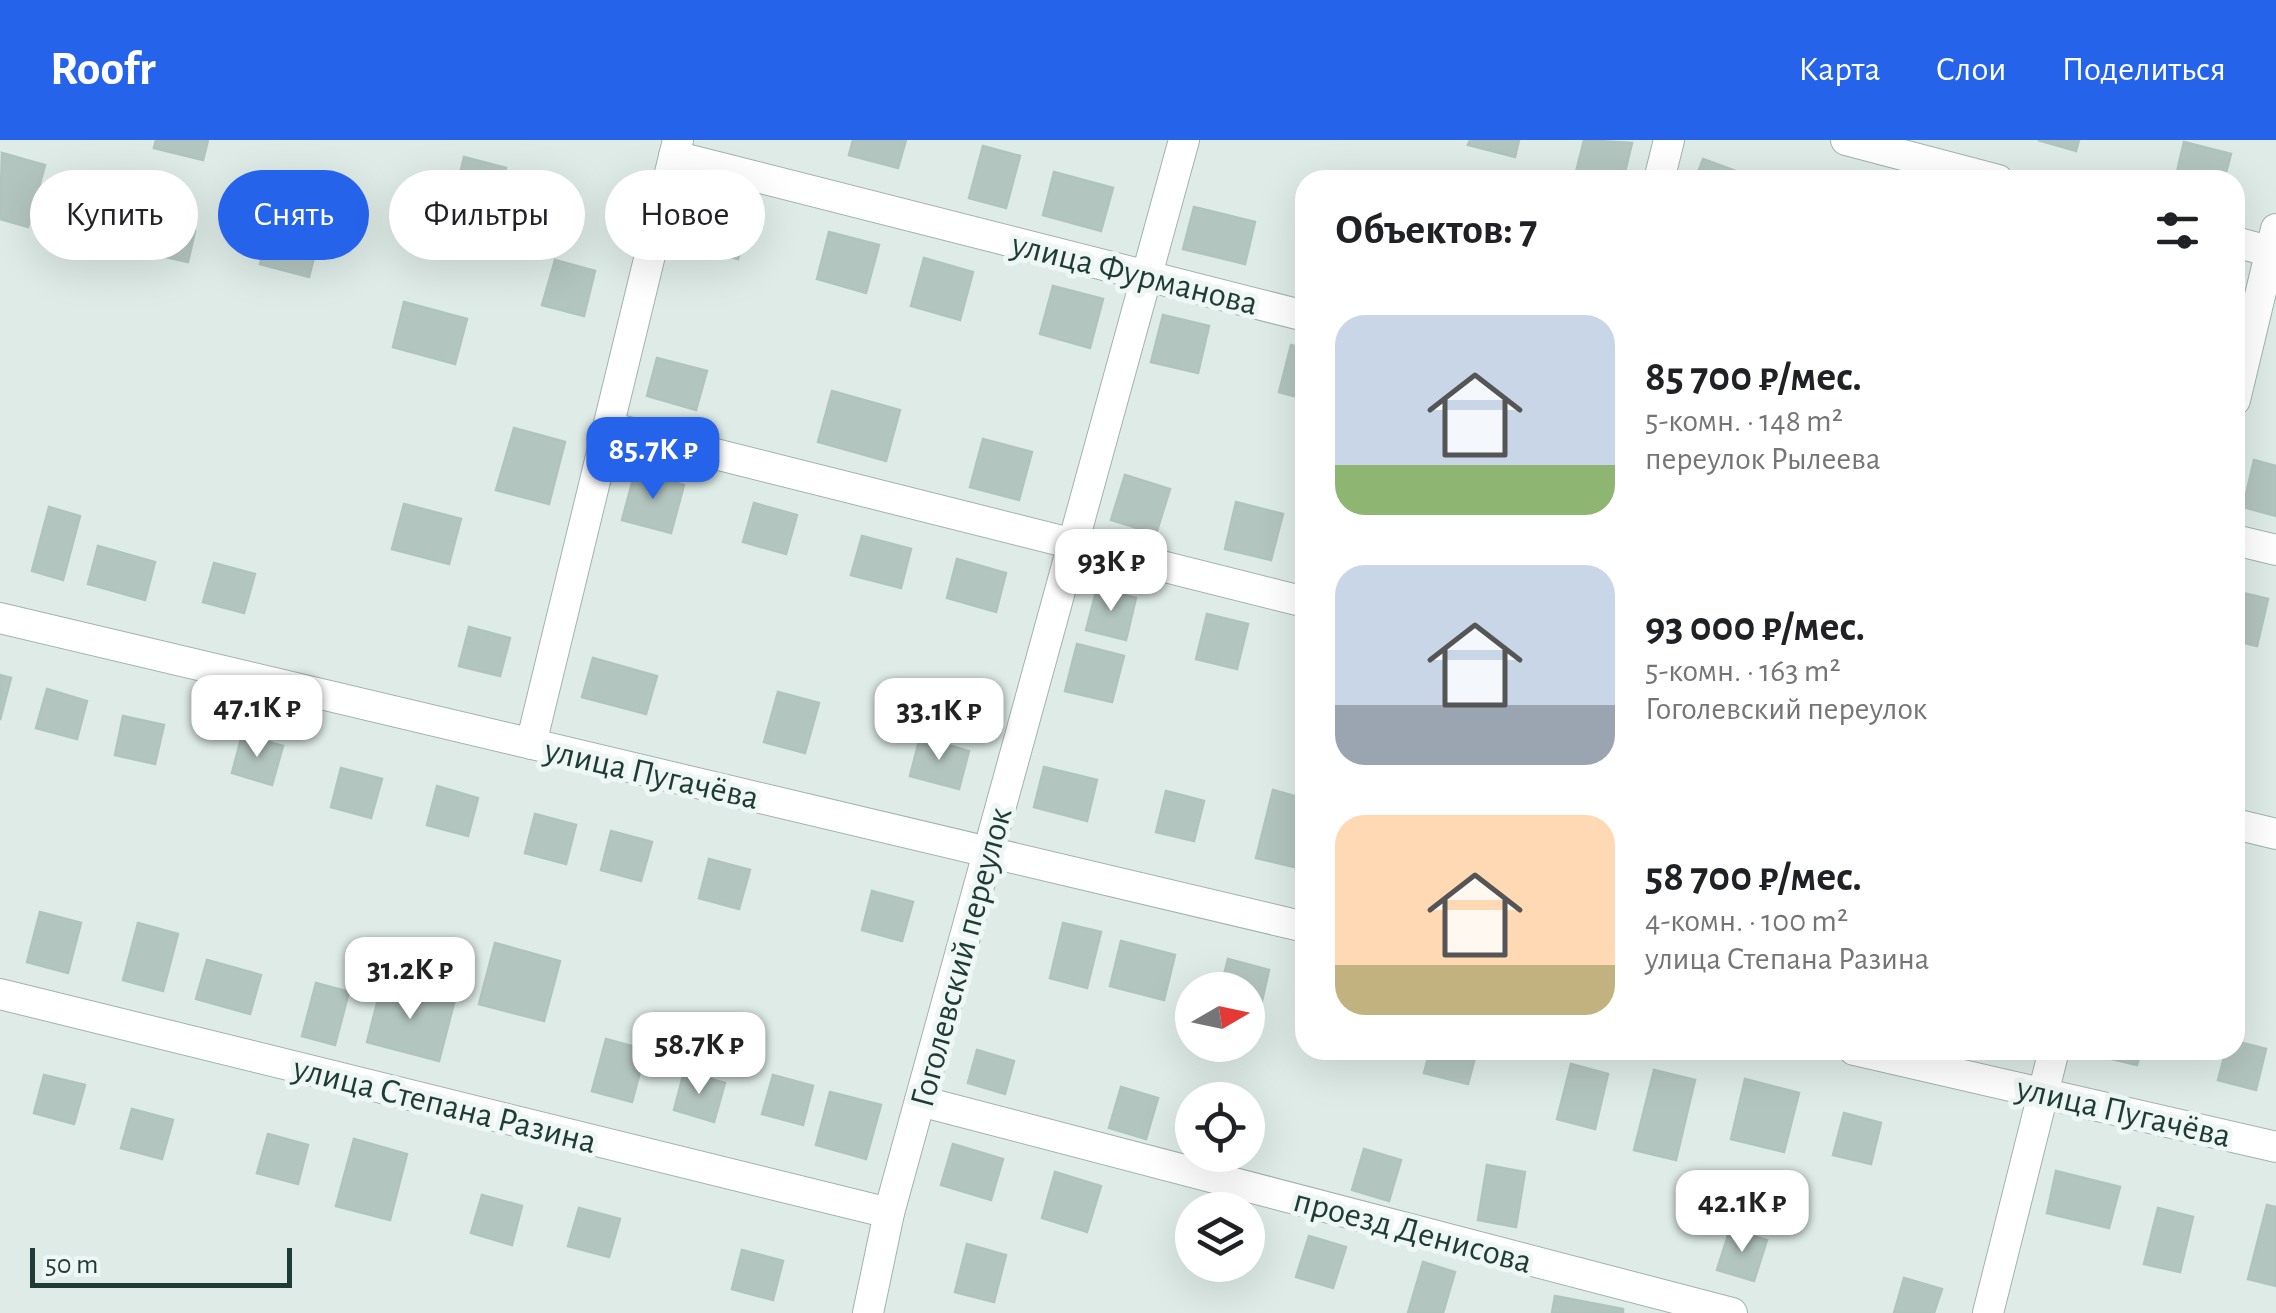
<!DOCTYPE html>
<html lang="ru">
<head>
<meta charset="utf-8">
<style>
	:root { --surface:#fff; --page:#f6f6f6; --text:#202124; --muted:#757577; --accent:#2563eb }
	body { margin:0; font-family:"Alegreya Sans",sans-serif; background:var(--page); color:var(--text); height:100vh; display:flex; flex-direction:column; font-size:38px; white-space:nowrap }
	* { box-sizing:border-box; margin:0 }
	p { font-size:32px; color:var(--muted) }
	.icon { flex:none; width:55px; height:55px; fill:none; stroke:currentColor; stroke-width:2; stroke-linecap:round; stroke-linejoin:round }
	.map { position:relative; flex:1; overflow:hidden }
	.sheet { position:absolute; left:1295px; top:30px; width:950px; height:890px; display:flex; flex-direction:column; background:var(--surface); border-radius:30px; box-shadow:0 10px 40px #0002 }
	.sheet>* { flex:none }
	.top-card { position:absolute; left:30px; top:30px; width:950px; height:90px; display:flex; gap:20px }
	.needle { width:65px; rotate:81deg }
	.controls { position:absolute; left:1175px; top:832px; display:grid; gap:20px }
	.controls a { display:grid; place-items:center; width:90px; height:90px; border-radius:50%; background:var(--surface); box-shadow:0 10px 40px #0002; font-size:50px }
	.scale { position:absolute; left:30px; bottom:25px; width:262px; box-sizing:border-box; padding-left:10px; border:5px solid #1f3b36; border-top:0; font-size:28px; line-height:35px; white-space:nowrap; color:#1f3b36; -webkit-text-stroke:8px #eef7f4; paint-order:stroke }
	.price { position:absolute; translate:-50% -85px; padding:0 22px; border-radius:20px; background:#fff; color:#222; font-size:32px; line-height:65px; filter:drop-shadow(0 2px 5px #0008) }
	.price::after { content:''; position:absolute; left:50%; top:60px; width:30px; height:22px; margin-left:-15px; background:inherit; clip-path:polygon(0 0,100% 0,50% 100%) }
	.price.selected { background:var(--accent); color:#fff }
	ul { padding:0; list-style:none }
	li { display:flex; align-items:center; gap:30px; height:250px; padding:0 40px }
	li span { display:grid; place-items:center; flex:none; width:280px; height:200px; border-radius:30px; color:#555 }
	li>.icon { margin-inline-start:auto }
	span .icon { width:120px; height:120px; fill:#fffc; stroke-width:1 }
	li b { font-size:42px }
	h2 { display:flex; justify-content:space-between; align-items:center; height:120px; padding:0 40px; font-size:42px }
	.pill { padding:0 35px; border-radius:45px; background:var(--surface); box-shadow:0 10px 40px #0002; font-size:35px; line-height:90px }
	.pill.selected { background:var(--accent); color:#fff }
	header { display:flex; align-items:center; gap:60px; box-sizing:border-box; height:140px; padding:0 50px; background:var(--accent); color:#fff }
	header strong { font-size:48px }
	nav { display:flex; gap:55px; margin-inline-start:auto; font-size:35px }
	.map>svg:first-child { display:block }
	.building { fill:#b3c5bf; stroke:#b0c4be; stroke-width:2.5 }
	.lines { fill:none; stroke-linecap:round; stroke-linejoin:round }
	.street-casing { stroke:#a1b3ae; stroke-width:32 }
	.street { stroke:#fff; stroke-width:30 }
	.labels { text-anchor:middle; stroke-width:10; stroke-linejoin:round; paint-order:stroke }
	.street-label { font-size:35px; fill:#1f3b36; stroke:#eef7f4 }
</style>
</head>
<body>
<header>
<strong>Roofr</strong>
<nav><a>Карта</a><a>Слои</a><a>Поделиться</a></nav>
</header>
<div class="map">
<svg width="2276" height="1173" viewBox="0 0 2276 1173">
	<rect width="100%" height="100%" fill="#deebe6"/>
	<!-- building -->
	<g class="building">
		<polygon points="156,0 208,0 203,20 154,8"/>
		<polygon points="853,0 906,0 898,28 849,15"/>
		<polygon points="1470,0 1519,0 1515,17 1468,5"/>
		<polygon points="1584,0 1632,3 1623,40 1607,40 1576,32"/>
		<polygon points="2038,0 2079,0 2076,11"/>
		<polygon points="2184,2 2231,14 2224,40 2175,40"/>
		<polygon points="983,6 1020,16 1006,68 969,58"/>
		<polygon points="2,13 45,25 28,87 0,79"/>
		<polygon points="464,17 506,28 493,73 453,62"/>
		<polygon points="1703,19 1760,40 1695,40"/>
		<polygon points="1054,32 1113,48 1101,91 1043,75"/>
		<polygon points="699,67 749,80 738,119 689,106"/>
		<polygon points="1194,67 1255,82 1245,124 1183,109"/>
		<polygon points="159,82 195,91 188,122 152,114"/>
		<polygon points="271,82 320,95 309,137 260,124"/>
		<polygon points="829,92 879,105 866,153 817,139"/>
		<polygon points="924,118 973,132 960,180 911,166"/>
		<polygon points="555,120 595,131 584,176 542,165"/>
		<polygon points="1053,146 1103,159 1090,208 1040,194"/>
		<polygon points="404,162 467,179 455,224 393,207"/>
		<polygon points="1163,175 1209,186 1198,233 1151,222"/>
		<polygon points="1291,205 1305,209 1305,259 1279,252"/>
		<polygon points="657,218 707,231 696,270 647,256"/>
		<polygon points="832,251 900,270 886,321 818,302"/>
		<polygon points="514,288 565,302 549,364 496,350"/>
		<polygon points="983,299 1032,312 1019,360 970,347"/>
		<polygon points="2254,320 2276,326 2276,376 2243,367"/>
		<polygon points="635,332 684,345 671,393 622,380"/>
		<polygon points="1125,335 1170,349 1156,394 1111,380"/>
		<polygon points="1236,362 1283,374 1271,420 1225,409"/>
		<polygon points="754,363 797,375 786,414 743,402"/>
		<polygon points="404,364 461,379 449,424 392,409"/>
		<polygon points="49,367 80,376 63,440 32,431"/>
		<polygon points="862,396 911,409 901,448 851,435"/>
		<polygon points="98,406 155,422 145,460 88,444"/>
		<polygon points="957,419 1006,433 996,472 947,458"/>
		<polygon points="214,423 255,434 244,473 203,462"/>
		<polygon points="1097,448 1136,458 1126,500 1086,490"/>
		<polygon points="2235,451 2268,459 2257,506 2235,501"/>
		<polygon points="1207,474 1248,484 1237,529 1196,519"/>
		<polygon points="469,487 510,498 500,536 459,526"/>
		<polygon points="1077,504 1124,516 1112,562 1065,551"/>
		<polygon points="593,518 657,536 646,574 582,557"/>
		<polygon points="0,535 11,538 0,580"/>
		<polygon points="47,549 87,561 77,599 36,588"/>
		<polygon points="778,552 819,563 805,613 764,602"/>
		<polygon points="123,576 164,585 155,624 115,615"/>
		<polygon points="242,595 283,606 272,645 232,633"/>
		<polygon points="920,597 969,611 959,649 910,636"/>
		<polygon points="1044,627 1097,640 1087,681 1034,667"/>
		<polygon points="341,628 382,639 371,678 331,667"/>
		<polygon points="437,646 478,658 468,696 427,685"/>
		<polygon points="1273,650 1305,659 1305,681 1294,727 1256,718"/>
		<polygon points="1166,651 1204,661 1194,701 1156,692"/>
		<polygon points="535,674 576,685 566,724 525,713"/>
		<polygon points="611,691 652,702 641,741 601,730"/>
		<polygon points="709,719 750,730 739,769 699,758"/>
		<polygon points="872,751 913,762 902,801 862,790"/>
		<polygon points="40,772 81,783 68,833 27,822"/>
		<polygon points="138,783 178,794 163,851 123,840"/>
		<polygon points="1063,783 1101,792 1087,848 1050,838"/>
		<polygon points="1121,801 1175,815 1164,860 1110,846"/>
		<polygon points="495,803 560,821 544,881 479,864"/>
		<polygon points="1228,819 1269,830 1255,892 1248,890 1248,850 1220,850"/>
		<polygon points="207,820 261,835 250,874 196,859"/>
		<polygon points="316,843 349,852 335,905 302,896"/>
		<polygon points="382,844 454,863 439,921 367,902"/>
		<polygon points="606,899 646,910 632,962 592,951"/>
		<polygon points="2235,901 2266,909 2256,950 2218,940 2226,910 2235,910"/>
		<polygon points="977,910 1014,921 1005,954 968,943"/>
		<polygon points="1430,910 1477,910 1468,944 1424,933"/>
		<polygon points="2101,910 2141,910 2137,925 2099,916"/>
		<polygon points="1571,924 1608,934 1595,989 1557,979"/>
		<polygon points="1654,930 1695,940 1676,1020 1634,1010"/>
		<polygon points="684,932 725,943 714,982 674,970"/>
		<polygon points="44,935 85,945 74,984 34,973"/>
		<polygon points="773,935 813,946 803,985 762,974"/>
		<polygon points="1745,939 1799,953 1784,1012 1731,999"/>
		<polygon points="1121,947 1158,958 1146,999 1109,988"/>
		<polygon points="830,952 881,965 866,1019 816,1005"/>
		<polygon points="132,969 173,980 162,1019 121,1008"/>
		<polygon points="1844,973 1881,983 1871,1024 1833,1015"/>
		<polygon points="268,994 308,1005 298,1044 257,1033"/>
		<polygon points="354,999 407,1014 390,1080 336,1066"/>
		<polygon points="953,1004 1003,1019 991,1060 941,1045"/>
		<polygon points="1364,1009 1401,1020 1389,1061 1352,1050"/>
		<polygon points="1487,1025 1525,1032 1516,1087 1478,1080"/>
		<polygon points="2056,1031 2120,1047 2109,1088 2047,1073"/>
		<polygon points="1055,1032 1101,1046 1087,1092 1042,1078"/>
		<polygon points="482,1055 522,1066 512,1105 471,1093"/>
		<polygon points="2267,1065 2276,1067 2276,1146 2248,1139"/>
		<polygon points="579,1068 620,1079 609,1117 568,1106"/>
		<polygon points="2158,1068 2193,1077 2180,1132 2144,1124"/>
		<polygon points="1730,1089 1767,1100 1754,1141 1717,1130"/>
		<polygon points="1309,1096 1346,1107 1333,1148 1296,1137"/>
		<polygon points="967,1104 1006,1115 994,1162 955,1152"/>
		<polygon points="742,1110 783,1121 773,1160 732,1149"/>
		<polygon points="1423,1122 1455,1132 1443,1173 1408,1173"/>
		<polygon points="1904,1138 1942,1149 1934,1173 1894,1173"/>
		<polygon points="1555,1156 1623,1169 1623,1173 1552,1173"/>
	</g>
	<g class="lines">
		<defs>
			<g id="street">
				<polyline points="1846,0 1998,40"/>
				<polyline points="674,16 1305,176"/>
				<polyline points="1659,40 1669,0"/>
				<polyline points="2235,102 2276,113"/>
				<polyline points="2235,260 2276,89"/>
				<polyline points="608,287 1305,462"/>
				<polyline points="2235,400 2276,410"/>
				<polyline points="0,478 1305,787"/>
				<polyline points="531,604 678,0"/>
				<polyline points="2235,684 2276,694"/>
				<polyline points="0,854 889,1073"/>
				<polyline points="1854,910 2276,1007"/>
				<polyline points="920,961 1732,1173"/>
				<polyline points="868,1173 889,1073 1184,0"/>
				<polyline points="1988,1173 2054,910"/>
			</g>
		</defs>
		<!-- street casing -->
		<use href="#street" class="street-casing"/>
		<!-- street -->
		<use href="#street" class="street"/>
	</g>
	<g class="labels">
		<!-- street labels -->
		<g class="street-label">
			<text transform="translate(1135 133) rotate(14)" y="12">улица Фурманова</text>
			<text transform="translate(652 633) rotate(13)" y="12">улица Пугачёва</text>
			<text transform="translate(960 817) rotate(-75)" y="12">Гоголевский переулок</text>
			<text transform="translate(445 964) rotate(14)" y="12">улица Степана Разина</text>
			<text transform="translate(2124 971) rotate(13)" y="12">улица Пугачёва</text>
			<text transform="translate(1413 1090) rotate(15)" y="12">проезд Денисова</text>
		</g>
	</g>
</svg>
<div class="controls">
<a><svg class="needle" viewBox="-14 -14 28 28"><path d="M0-13l5 13h-10z" fill="#e53935"/><path d="M0 13l5-13h-10z" fill="#757577"/></svg></a>
<a><svg class="icon" aria-label="locate" viewBox="0 0 24 24"><circle cx="12" cy="12" r="6"/><path d="M12 2v4M12 18v4M2 12h4M18 12h4"/></svg></a>
<a><svg class="icon" aria-label="layers" viewBox="0 0 24 24"><path d="M12 4l9 5-9 5-9-5zM3 14l9 5 9-5"/></svg></a>
</div>
<div class="scale">50 m</div>
<b class="price selected" style="left:653px;top:362px">85.7K ₽</b>
<b class="price" style="left:1111px;top:474px">93K ₽</b>
<b class="price" style="left:257px;top:620px">47.1K ₽</b>
<b class="price" style="left:939px;top:623px">33.1K ₽</b>
<b class="price" style="left:410px;top:882px">31.2K ₽</b>
<b class="price" style="left:699px;top:957px">58.7K ₽</b>
<b class="price" style="left:1742px;top:1115px">42.1K ₽</b>
<div class="top-card">
<a class="pill">Купить</a>
<a class="pill selected">Снять</a>
<a class="pill">Фильтры</a>
<a class="pill">Новое</a>
</div>
<section class="sheet">
<h2>Объектов: 7<svg class="icon" aria-label="filters" viewBox="0 0 24 24"><path d="M4 7h16M4 17h16"/><circle cx="9" cy="7" r="2"/><circle cx="15" cy="17" r="2"/></svg></h2>
<ul>
<li><span style="background:linear-gradient(#c9d6e8 75%,#8fb573 0)"><svg class="icon" aria-label="home" viewBox="0 0 24 24"><path d="M3 11l9-7 9 7M6 9v11h12V9"/></svg></span><div><b>85 700 ₽/мес.</b><p>5-комн. · 148 m²</p><p>переулок Рылеева</p></div></li>
<li><span style="background:linear-gradient(#c9d6e8 70%,#9aa5b1 0)"><svg class="icon" aria-label="home" viewBox="0 0 24 24"><path d="M3 11l9-7 9 7M6 9v11h12V9"/></svg></span><div><b>93 000 ₽/мес.</b><p>5-комн. · 163 m²</p><p>Гоголевский переулок</p></div></li>
<li><span style="background:linear-gradient(#ffd9b3 75%,#c2b280 0)"><svg class="icon" aria-label="home" viewBox="0 0 24 24"><path d="M3 11l9-7 9 7M6 9v11h12V9"/></svg></span><div><b>58 700 ₽/мес.</b><p>4-комн. · 100 m²</p><p>улица Степана Разина</p></div></li>
</ul>
</section>
</div>
</body>
</html>
